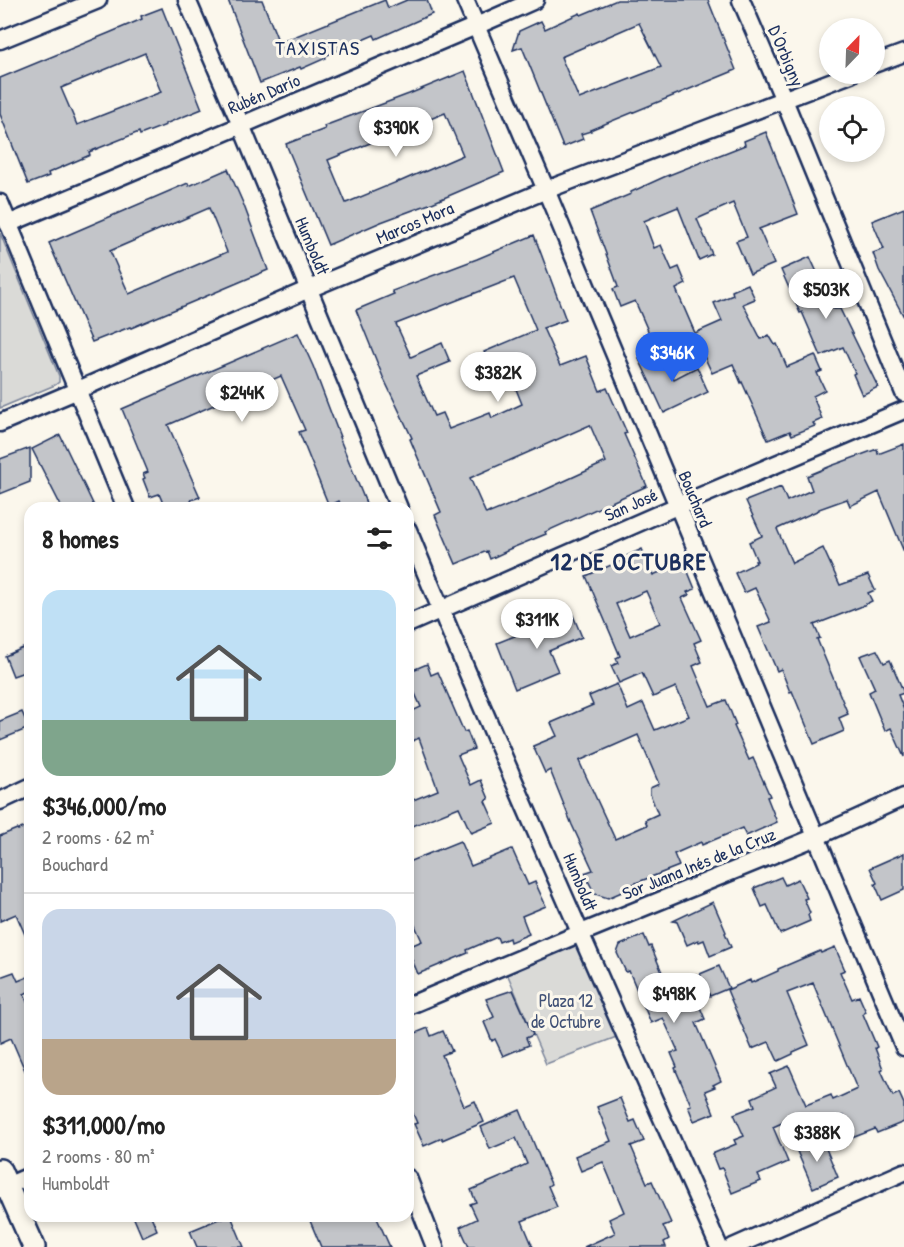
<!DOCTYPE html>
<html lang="en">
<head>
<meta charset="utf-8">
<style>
	:root { --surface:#fff; --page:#f6f6f6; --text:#222; --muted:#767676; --line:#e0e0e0; --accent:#2563eb }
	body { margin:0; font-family:"Patrick Hand",sans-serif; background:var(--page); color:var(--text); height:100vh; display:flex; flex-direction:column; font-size:22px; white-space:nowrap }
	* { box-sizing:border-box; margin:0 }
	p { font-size:20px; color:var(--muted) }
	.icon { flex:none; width:33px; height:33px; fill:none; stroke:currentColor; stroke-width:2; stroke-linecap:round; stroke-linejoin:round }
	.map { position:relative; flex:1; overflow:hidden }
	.panel { position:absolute; left:24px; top:502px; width:390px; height:720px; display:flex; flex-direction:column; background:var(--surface); border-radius:18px; box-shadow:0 3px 9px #0003 }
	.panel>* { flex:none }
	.needle { width:39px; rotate:23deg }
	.buttons { position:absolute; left:819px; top:18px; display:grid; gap:12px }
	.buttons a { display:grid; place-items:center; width:66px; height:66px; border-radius:50%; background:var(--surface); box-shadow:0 3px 9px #0003; font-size:30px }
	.price { position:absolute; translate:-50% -51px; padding:0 14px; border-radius:21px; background:#fff; color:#222; font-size:20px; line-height:39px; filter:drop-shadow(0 2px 3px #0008) }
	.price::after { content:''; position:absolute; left:50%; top:36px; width:18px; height:14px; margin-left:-9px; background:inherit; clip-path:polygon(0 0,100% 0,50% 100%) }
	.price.on { background:var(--accent); color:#fff }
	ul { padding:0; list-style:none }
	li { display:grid; align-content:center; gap:12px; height:318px; padding:0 18px }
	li+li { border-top:2px solid var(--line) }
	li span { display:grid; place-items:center; height:186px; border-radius:18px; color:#555 }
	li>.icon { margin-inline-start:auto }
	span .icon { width:108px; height:108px; fill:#fffc; stroke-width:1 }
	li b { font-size:26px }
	h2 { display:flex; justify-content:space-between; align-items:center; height:72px; padding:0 18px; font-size:26px }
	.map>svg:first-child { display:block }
	.green { fill:#dadad7; stroke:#7a849a; stroke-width:1.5 }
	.building { fill:#c3c5c9; stroke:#1b2f5e; stroke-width:1.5; fill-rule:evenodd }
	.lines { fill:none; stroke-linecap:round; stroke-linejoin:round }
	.minor-casing { stroke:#1b2f5e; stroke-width:21 }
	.tertiary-casing { stroke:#1b2f5e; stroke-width:26 }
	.minor { stroke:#fbf7ec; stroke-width:16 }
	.tertiary { stroke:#fbf7ec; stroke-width:21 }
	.labels { text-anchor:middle; stroke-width:6; stroke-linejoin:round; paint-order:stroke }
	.street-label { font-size:18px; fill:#1b2f5e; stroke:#fbf7ec }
	.park-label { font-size:18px; fill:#415176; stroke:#fbf7ec }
	.neighbourhood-label { font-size:20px; letter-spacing:1.5px; fill:#1b2f5e; stroke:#fbf7ec }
	.district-label { font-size:24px; font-weight:bold; letter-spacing:1.5px; fill:#1b2f5e; stroke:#fbf7ec }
</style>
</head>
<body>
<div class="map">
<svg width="904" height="1247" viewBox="0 0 904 1247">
	<rect width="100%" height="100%" fill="#fbf7ec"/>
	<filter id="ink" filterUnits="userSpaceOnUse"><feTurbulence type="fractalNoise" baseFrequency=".0167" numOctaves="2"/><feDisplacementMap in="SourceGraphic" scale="12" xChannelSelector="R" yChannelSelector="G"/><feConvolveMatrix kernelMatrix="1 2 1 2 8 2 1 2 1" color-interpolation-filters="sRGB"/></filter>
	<g filter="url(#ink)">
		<!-- green -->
		<g class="green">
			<polygon points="0,233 59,376 59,382 55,385 0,408"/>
			<polygon points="577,942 619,1036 546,1064 506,971"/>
		</g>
		<!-- building -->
		<g class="building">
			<polygon points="228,0 262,0 279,43 385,0 388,8 407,0 427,0 432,14 376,39 374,35 325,56 326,58 301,69 300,67 260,83"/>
			<path d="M617 0H708L736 70 590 130 591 131 581 134 583 139 563 147 522 47 513 50 519 31 541 21 545 29 580 13 581 15ZM639 23 661 67 579 99 561 57Z"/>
			<path d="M162 8 202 109 165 124 166 125 140 135 139 132 89 152 90 155 48 173 49 176 28 184 0 114V78L109 33 142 19 141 16ZM145 53 161 92 77 125 61 88Z"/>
			<path d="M465 71 504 172 432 203 381 222 328 245 286 144 325 129 324 126 409 94ZM445 113 463 155 424 172V171L399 182V181L346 203 328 160Z"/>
			<polygon points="766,132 798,214 759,229 774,264 750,274 736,241 747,237 733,203 697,219 712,254 699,260 678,207 644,221 654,248 661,245 672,270 679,267 686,284 676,289 695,333 722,321 714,303 733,295 732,291 748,284 755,299 743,304 761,339 769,335 775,345 777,344 787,367 815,355 822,371 817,373 825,390 813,396 822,419 813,423 815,426 792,435 790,431 768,440 742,382 741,383 733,364 712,373 694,335 656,349 635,301 620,307 613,289 618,287 615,278 590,211 631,194 631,192 664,177 745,145 744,141"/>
			<path d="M228 169 243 203 268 270 131 328 130 327 92 342 49 243 188 183 189 186ZM209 208 227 252 129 294 110 251Z"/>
			<polygon points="904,208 904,317 879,270 873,253 884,249 872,221"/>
			<path d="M534 235 566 320 543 328 560 366 586 356 600 391 607 388 627 433 624 434 647 486 545 532 546 534 507 550V551L490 559 487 551 456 564 435 515 441 512 410 439 412 438 383 377 356 310 394 294 392 291 477 259ZM514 278 536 330 484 352 498 385 512 379 522 404 492 418 490 413 449 429 442 413 434 416 416 376 450 362 442 343 411 357 396 324ZM590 425 606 462 536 494 490 513V512L486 514 470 478Z"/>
			<polygon points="810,257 834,309 840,309 878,387 862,395 853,374 855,373 843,347 821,356 802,312 800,313 781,270"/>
			<polygon points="298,333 313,366 340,437 339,437 368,508 342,508 339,501 329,506 299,432 305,430 281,376 168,425 200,497 191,500 194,508 165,508 159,494 150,497 143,479 145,478 143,474 148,472 122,409"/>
			<polygon points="661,350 674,379 697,367 708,392 664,413 639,359"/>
			<polygon points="60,435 95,508 62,508 32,449"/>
			<polygon points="904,444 904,552 879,492 850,506 847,499 819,509 819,510 777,529 792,563 823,548 840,585 868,575 875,590 868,593 872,601 860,607 814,625 820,638 817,639 848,714 839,718 844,731 814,744 792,691 790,692 781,669 777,671 758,627 771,622 755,588 744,593 735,573 756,563 755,561 757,561 749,542 762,536 746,501 781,487 787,501 812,490 807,476 831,466 877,449 878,454"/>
			<polygon points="30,448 30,482 0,494 0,459"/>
			<path d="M642 549 653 575 684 562 695 589 687 592 689 595 682 598 701 640 694 643 702 662 693 666 710 706 726 700 736 725 734 726 749 760 753 758 770 796 767 797 777 822 746 836 742 828 702 845 701 842 674 854 679 866 623 888 624 891 608 898 595 894 584 873 593 870 572 825 550 770 545 773 533 746 557 736 551 723 593 705 589 696 617 684 628 710 643 703 655 730 689 716 676 687 653 697 642 673 619 683 611 666 618 663 616 658 620 656 586 576 623 560 622 558ZM646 591 660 623 630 636 616 604ZM638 735 659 784 650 788V794L658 814 645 820 647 825 615 839 579 761Z"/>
			<polygon points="572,613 582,637 549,651 558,671 515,689 497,643"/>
			<polygon points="23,648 30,664 30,670 13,676 5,656"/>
			<polygon points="877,650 884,663 890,660 904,693 898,695 904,710 904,757 891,728 885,731 869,692 875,689 860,656"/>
			<polygon points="427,664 431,675 438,672 464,732 467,731 474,749 458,755 471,785 481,780 489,799 485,801 495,823 471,833 459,807 408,828 408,802 438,790 419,738 408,743 408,713 421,707 408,678 408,672"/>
			<polygon points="22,712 29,728 0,740 0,721"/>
			<polygon points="30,825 30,946 16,914 0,921 0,836 17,829 18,830"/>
			<polygon points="460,841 471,866 512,849 528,885 535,882 546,906 522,916 529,934 510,942 509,938 499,942 497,937 467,950 468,953 418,974 408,950 408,947 422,941 408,910 408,862"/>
			<polygon points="904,853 904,890 882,900 875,884 877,883 870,868"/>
			<polygon points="781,877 785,885 798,879 807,898 804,899 810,913 808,915 810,921 780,934 767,905 762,907 754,888"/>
			<polygon points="713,902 726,932 725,933 731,947 710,956 704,940 699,942 698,940 687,945 677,922 673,921"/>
			<polygon points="644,935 649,947 651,946 674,1001 694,993 705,1019 696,1023 721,1081 713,1085 715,1087 705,1091 714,1113 694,1121 688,1106 691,1105 675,1068 677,1067 671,1053 678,1051 663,1018 651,1023 629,971 626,972 617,953 620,945"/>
			<polygon points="835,947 845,970 840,972 852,999 859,996 866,1012 863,1014 877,1047 875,1048 883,1069 881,1070 893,1096 899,1093 904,1104 904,1122 877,1133 875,1129 852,1138 843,1116 806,1131 800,1115 773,1127 788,1162 758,1175 761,1181 732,1193 722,1168 718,1169 712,1154 736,1144 734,1140 744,1136 734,1114 755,1106 752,1098 776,1087 770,1074 789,1066 806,1105 831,1095 833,1100 857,1089 813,983 787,993 809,1045 793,1052 793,1054 778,1061 769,1042 752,1049 727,990 750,980 751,983 778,971 778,969 820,951 821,953"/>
			<polygon points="719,966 729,988 710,996 700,974"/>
			<polygon points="14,972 18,981 30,976 30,991 24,994 30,1009 30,1082 11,1038 0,1043 0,977"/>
			<polygon points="513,990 533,1035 526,1038 529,1045 503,1056 495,1039 492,1041 484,1022 494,1017 486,999"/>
			<polygon points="428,1028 431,1036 443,1031 452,1051 442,1055 464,1106 475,1101 484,1122 442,1140 442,1138 424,1146 414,1124 417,1123 408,1102 408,1073 413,1071 408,1059 408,1036"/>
			<polygon points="620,1098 630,1122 635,1120 644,1141 631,1146 647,1183 652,1181 671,1223 663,1226 669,1239 664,1242 666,1247 584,1247 615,1233 609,1219 624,1212 603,1162 581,1171 575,1156 611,1141 597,1107"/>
			<polygon points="520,1110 544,1168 551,1184 548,1186 557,1207 522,1221 533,1247 469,1247 460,1227 477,1219 470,1204 476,1202 471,1190 513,1172 512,1171 527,1164 516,1138 490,1149 481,1127"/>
			<polygon points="822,1139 838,1177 813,1188 796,1149"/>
			<polygon points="133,1216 151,1216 157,1230 142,1237"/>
			<polygon points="226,1216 231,1216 244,1247 197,1247 190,1231"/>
			<polygon points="308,1216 376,1216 390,1247 321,1247"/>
		</g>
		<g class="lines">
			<defs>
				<g id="minor">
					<polyline points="187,0 241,125 399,508"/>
					<polyline points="465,0 546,190 904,1047"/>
					<polyline points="741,0 784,100 904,393"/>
					<polyline points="0,40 98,0"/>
					<polyline points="874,64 904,53"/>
					<polyline points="0,203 126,508"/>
					<polyline points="8,224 476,26 535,0"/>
					<polyline points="0,423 78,390 309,289 546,190 851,74"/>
					<path d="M408 530C507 771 614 1009 719 1247"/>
					<polyline points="408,624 677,506 904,410"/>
					<polyline points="0,801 30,787"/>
					<polyline points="408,1006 581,933 816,837 904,797"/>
					<polyline points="408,1178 435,1247"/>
					<polyline points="0,1189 30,1176"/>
					<polyline points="733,1247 904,1172"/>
				</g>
				<polyline id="tertiary" points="0,1170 34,1247"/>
			</defs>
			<!-- minor casing -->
			<use href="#minor" class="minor-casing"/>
			<!-- tertiary casing -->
			<use href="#tertiary" class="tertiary-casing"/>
			<!-- minor -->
			<use href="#minor" class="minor"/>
			<!-- tertiary -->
			<use href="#tertiary" class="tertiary"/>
		</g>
	</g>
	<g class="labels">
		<!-- street labels -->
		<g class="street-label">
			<text transform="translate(786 56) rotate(67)" y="6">D'Orbigny</text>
			<text transform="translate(264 94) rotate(-23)" y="6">Rubén Darío</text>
			<text transform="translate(415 223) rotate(-23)" y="6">Marcos Mora</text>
			<text transform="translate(312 246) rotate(67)" y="6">Humboldt</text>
			<text transform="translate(695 499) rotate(67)" y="6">Bouchard</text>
			<text transform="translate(631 505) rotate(-24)" y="6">San José</text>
			<text transform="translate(699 864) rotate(-22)" y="6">Sor Juana Inés de la Cruz</text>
			<text transform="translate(580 882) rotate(67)" y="6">Humboldt</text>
		</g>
		<!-- park labels -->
		<g class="park-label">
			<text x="566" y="1007">Plaza 12<tspan x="566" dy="21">de Octubre</tspan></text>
		</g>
		<!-- neighbourhood labels -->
		<g class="neighbourhood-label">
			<text x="318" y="55">TAXISTAS</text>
		</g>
		<!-- district labels -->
		<g class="district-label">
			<text x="629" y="570">12 DE OCTUBRE</text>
		</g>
	</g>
</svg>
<div class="buttons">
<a><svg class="needle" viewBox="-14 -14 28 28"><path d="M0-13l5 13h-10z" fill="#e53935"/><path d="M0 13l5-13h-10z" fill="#767676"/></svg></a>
<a><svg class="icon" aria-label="locate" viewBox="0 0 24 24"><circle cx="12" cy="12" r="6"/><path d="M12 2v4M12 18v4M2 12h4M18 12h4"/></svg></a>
</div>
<b class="price" style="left:396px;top:158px">$390K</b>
<b class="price" style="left:826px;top:320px">$503K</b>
<b class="price on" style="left:672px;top:383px">$346K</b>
<b class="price" style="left:498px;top:403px">$382K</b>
<b class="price" style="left:242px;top:423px">$244K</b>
<b class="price" style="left:537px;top:650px">$311K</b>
<b class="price" style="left:674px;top:1024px">$498K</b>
<b class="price" style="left:817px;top:1163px">$388K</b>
<section class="panel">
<h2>8 homes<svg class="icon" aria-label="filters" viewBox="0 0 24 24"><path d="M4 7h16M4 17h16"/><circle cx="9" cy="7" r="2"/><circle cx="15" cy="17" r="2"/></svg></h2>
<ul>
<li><span style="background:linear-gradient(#bfe0f5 70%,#7fa58c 0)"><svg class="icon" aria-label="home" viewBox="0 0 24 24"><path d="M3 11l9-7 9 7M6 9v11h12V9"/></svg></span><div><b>$346,000/mo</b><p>2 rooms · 62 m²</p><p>Bouchard</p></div></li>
<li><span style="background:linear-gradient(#c9d6e8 70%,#b9a48a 0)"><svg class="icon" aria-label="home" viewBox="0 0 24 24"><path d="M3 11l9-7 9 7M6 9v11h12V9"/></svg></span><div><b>$311,000/mo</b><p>2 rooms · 80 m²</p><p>Humboldt</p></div></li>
</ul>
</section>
</div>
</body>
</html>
